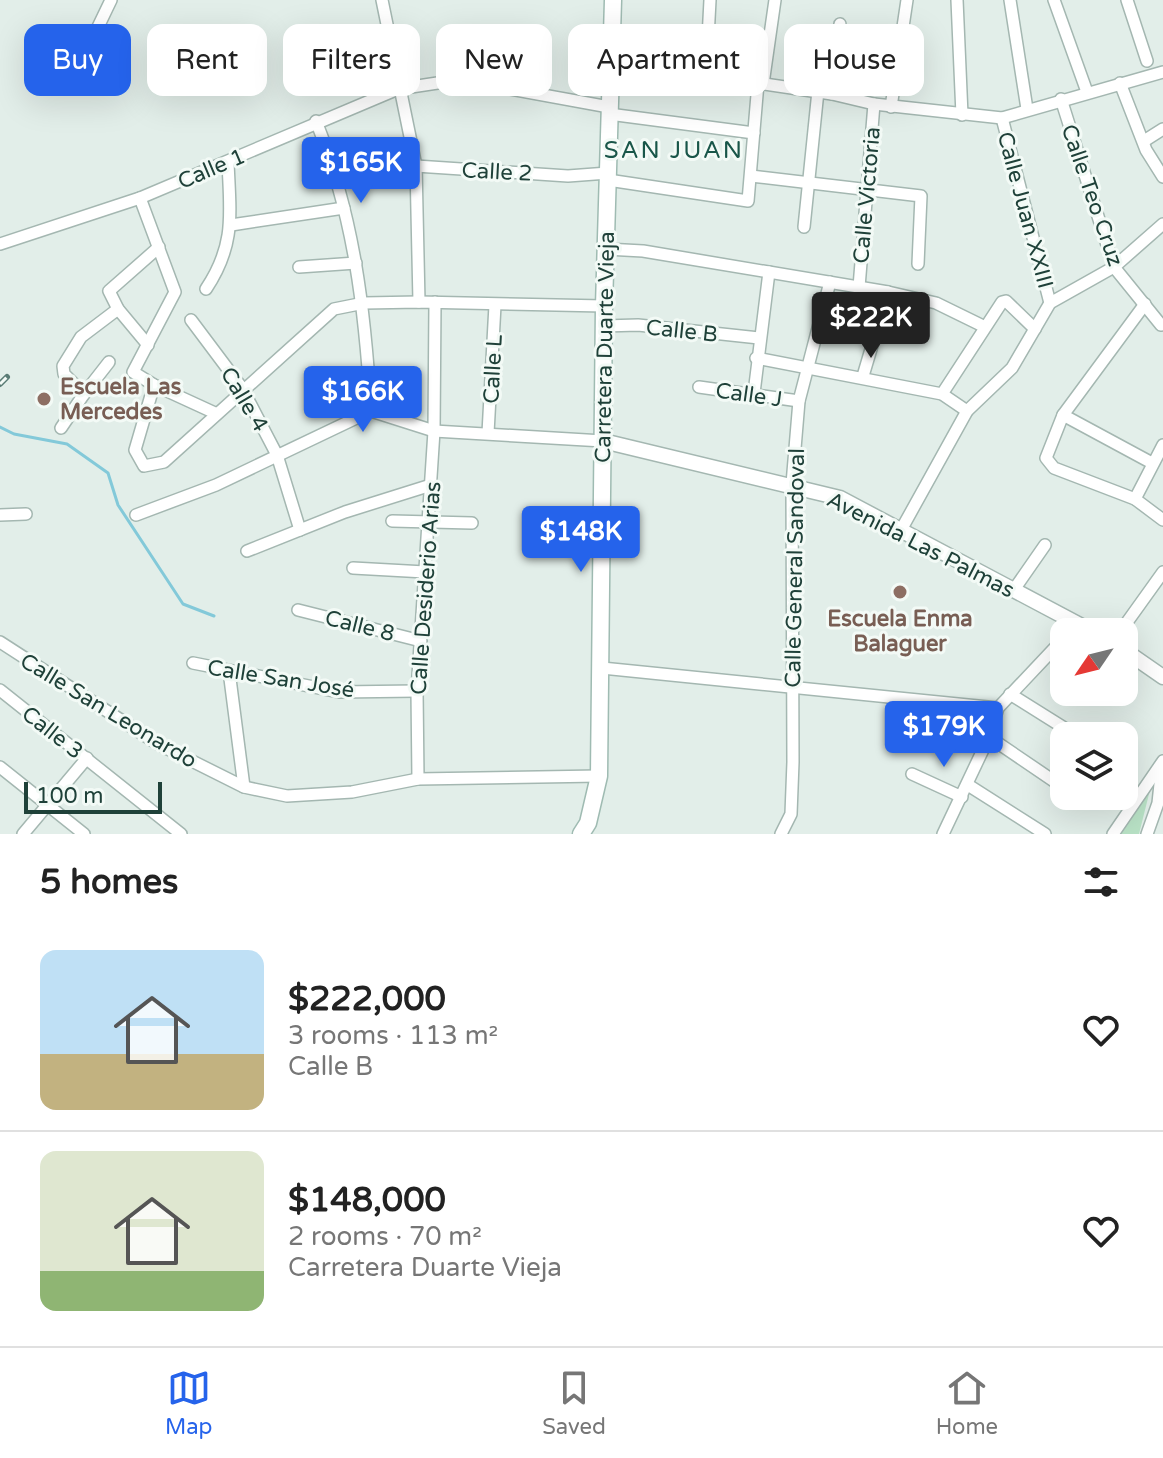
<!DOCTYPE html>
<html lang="en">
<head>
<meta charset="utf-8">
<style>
	:root { --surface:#fff; --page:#f6f6f6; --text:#222; --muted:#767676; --line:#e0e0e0; --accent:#2563eb }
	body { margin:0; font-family:"Varela Round",sans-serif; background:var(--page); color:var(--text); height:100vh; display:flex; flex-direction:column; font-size:30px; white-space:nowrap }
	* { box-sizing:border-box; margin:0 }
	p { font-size:26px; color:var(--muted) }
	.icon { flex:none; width:44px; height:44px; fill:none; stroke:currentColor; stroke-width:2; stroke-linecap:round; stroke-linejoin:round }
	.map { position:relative; height:834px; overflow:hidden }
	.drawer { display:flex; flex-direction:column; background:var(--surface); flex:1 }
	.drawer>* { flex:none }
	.guide { position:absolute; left:24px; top:24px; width:1116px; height:72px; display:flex; gap:16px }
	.needle { width:52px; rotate:235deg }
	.controls { position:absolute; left:1050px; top:618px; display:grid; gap:16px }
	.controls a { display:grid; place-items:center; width:88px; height:88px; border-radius:16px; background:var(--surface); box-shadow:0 8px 32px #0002; font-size:40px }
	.scale { position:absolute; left:24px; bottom:20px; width:138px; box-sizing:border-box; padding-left:8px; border:4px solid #1f4139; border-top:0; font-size:22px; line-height:28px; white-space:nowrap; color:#1f4139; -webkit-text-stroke:6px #f3faf6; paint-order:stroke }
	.price { position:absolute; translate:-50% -68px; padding:0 18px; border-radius:8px; background:var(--accent); color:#fff; font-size:26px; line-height:52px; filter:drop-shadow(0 2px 4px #0008) }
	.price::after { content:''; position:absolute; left:50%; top:48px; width:24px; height:18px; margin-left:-12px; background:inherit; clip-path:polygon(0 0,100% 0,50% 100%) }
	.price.active { background:#222; color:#fff }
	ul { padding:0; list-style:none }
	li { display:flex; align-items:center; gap:24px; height:200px; padding:0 40px }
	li+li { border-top:2px solid var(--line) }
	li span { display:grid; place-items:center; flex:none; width:224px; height:160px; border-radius:16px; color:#555 }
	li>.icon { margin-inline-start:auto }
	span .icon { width:96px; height:96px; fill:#fffc; stroke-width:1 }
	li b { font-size:34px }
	h2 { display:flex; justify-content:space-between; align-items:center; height:96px; padding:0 40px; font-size:34px }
	.chip { padding:0 28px; border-radius:16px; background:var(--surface); box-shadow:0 8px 32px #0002; font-size:28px; line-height:72px }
	.chip.active { background:var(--accent); color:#fff }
	.tab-bar { display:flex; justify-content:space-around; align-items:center; height:112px; border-top:2px solid var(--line); background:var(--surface); font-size:22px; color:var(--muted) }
	.tab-bar a { display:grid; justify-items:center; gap:4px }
	.tab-bar .active { color:var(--accent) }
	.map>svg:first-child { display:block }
	.green { fill:#b8e1c5 }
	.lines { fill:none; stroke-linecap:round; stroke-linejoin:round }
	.stream { stroke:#83c9d9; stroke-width:3 }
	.minor-casing { stroke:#a4b7b1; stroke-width:14 }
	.tertiary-casing { stroke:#a4b7b1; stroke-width:17 }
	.secondary-casing { stroke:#9fbbb2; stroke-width:19 }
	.minor { stroke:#fff; stroke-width:11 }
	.tertiary { stroke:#fff; stroke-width:14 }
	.secondary { stroke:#fff; stroke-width:16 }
	.rail-casing { stroke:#5a7c75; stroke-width:6 }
	.rail { stroke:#f3faf6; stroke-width:3; stroke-dasharray:9; stroke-linecap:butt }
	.education-dot { fill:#8d6e63; stroke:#f3faf6; stroke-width:3 }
	.labels { text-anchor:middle; stroke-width:6; stroke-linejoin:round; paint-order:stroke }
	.street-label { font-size:22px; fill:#1f4139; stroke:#f3faf6 }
	.education-label { font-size:22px; font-weight:bold; fill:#785e54; stroke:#f3faf6; text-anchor:start }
	.neighbourhood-label { font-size:24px; letter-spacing:2px; fill:#195649; stroke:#f3faf6 }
</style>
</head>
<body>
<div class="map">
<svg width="1163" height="834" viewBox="0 0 1163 834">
	<rect width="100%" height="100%" fill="#e2eee9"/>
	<!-- green -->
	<polygon class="green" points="1151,786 1139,834 1116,834"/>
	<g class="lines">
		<!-- stream -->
		<polyline class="stream" points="0,427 14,434 67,444 108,473 118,505 183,604 214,616"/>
		<defs>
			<g id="minor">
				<polyline points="382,0 416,166 419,302"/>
				<polyline points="957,0 962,115"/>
				<polyline points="1010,0 1027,109"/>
				<polyline points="1054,0 1087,92"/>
				<polyline points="1127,0 1147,61"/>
				<polyline points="610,61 832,94 874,104 1002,118 1163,72"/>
				<polyline points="706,77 710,0"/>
				<polyline points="72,81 111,0"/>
				<polyline points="1120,83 1146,150 1163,177"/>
				<polyline points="763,84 775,0"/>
				<polyline points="832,94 840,24"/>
				<polyline points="1061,99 1114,267 1161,325"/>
				<polyline points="891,107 907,0"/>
				<polyline points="609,114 754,133"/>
				<polyline points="1002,118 1050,303"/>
				<path d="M316 121C354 216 365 310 371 411"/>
				<polyline points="1144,141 1163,129"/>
				<polyline points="338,175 416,166 568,176 608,173"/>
				<polyline points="751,176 921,196 918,264"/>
				<polyline points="608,180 748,201 758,83"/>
				<polyline points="140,198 175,292 133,372 154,385 135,450 144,466 164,462 334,309 364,303 419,302 604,306"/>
				<polyline points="231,225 344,208"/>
				<polyline points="804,227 818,91"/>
				<polyline points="0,244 140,198 398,89 444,82 477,83 609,107"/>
				<polyline points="606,249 643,251 888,292 936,303 983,326"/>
				<polyline points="299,267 356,263"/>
				<polyline points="859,287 874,104"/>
				<path d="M206 289C236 244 230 213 228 162"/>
				<polyline points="1145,304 1063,415 1046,458 1054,468 1135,499 1163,520"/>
				<polyline points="191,320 242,388 277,455 300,530"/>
				<polyline points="604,326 638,325 759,338"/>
				<polyline points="148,345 118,309 109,291 159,247"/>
				<polyline points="756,358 942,394 967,411"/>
				<polyline points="863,376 888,292"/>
				<polyline points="154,385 215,413"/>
				<polyline points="699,387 799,401"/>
				<polyline points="754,393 769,272"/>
				<polyline points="84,394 109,362"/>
				<polyline points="942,394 1002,302 1006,301 1035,329"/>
				<polyline points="1063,415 1152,463"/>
				<polyline points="61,428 84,394 64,374 63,366 81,337 118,309"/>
				<polyline points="488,433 495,305"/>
				<polyline points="1135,499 1163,445"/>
				<polyline points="0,515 26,514"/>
				<polyline points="136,515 216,485 371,411 434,431 603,441"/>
				<polyline points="392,521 472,523"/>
				<polyline points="901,530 967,411 1012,368 1050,303 1114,267 1163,224"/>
				<polyline points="247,551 345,512 431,485"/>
				<polyline points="353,568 425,572"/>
				<polyline points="1013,591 1045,545"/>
				<polyline points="298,610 421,641"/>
				<polyline points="1120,632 1163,572"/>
				<polyline points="0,642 158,744 244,787 287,796 352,792 418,779 599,776"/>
				<polyline points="193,663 339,692 417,691"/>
				<polyline points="602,668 998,708"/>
				<polyline points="229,671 244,787"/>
				<polyline points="0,690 181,834"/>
				<polyline points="1010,694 1077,736"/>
				<polyline points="989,737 1064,788"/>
				<polyline points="0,767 84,834"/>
				<polyline points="912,774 962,797"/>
				<polyline points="418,779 417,691 434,431 435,302"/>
				<polyline points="968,785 1045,834"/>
				<polyline points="23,834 87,758"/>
				<polyline points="781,834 791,814 793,762 792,484 799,401 830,282"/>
				<polyline points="943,834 989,737 998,708 1064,638"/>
				<polyline points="1113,834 1163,761"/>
				<polyline points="1147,834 1158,803 1162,765"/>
			</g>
			<g id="tertiary">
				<polyline points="603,441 840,498 1093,632"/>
				<polyline points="1124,650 1163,677"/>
			</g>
			<polyline id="secondary" points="581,834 588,823 599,776 604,306 613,0"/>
		</defs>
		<!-- minor casing -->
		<use href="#minor" class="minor-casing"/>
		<!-- tertiary casing -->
		<use href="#tertiary" class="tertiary-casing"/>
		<!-- secondary casing -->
		<use href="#secondary" class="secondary-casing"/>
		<!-- minor -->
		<use href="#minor" class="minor"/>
		<!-- tertiary -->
		<use href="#tertiary" class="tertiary"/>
		<!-- secondary -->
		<use href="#secondary" class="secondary"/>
		<defs>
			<polyline id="rail" points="0,384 7,377"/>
		</defs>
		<!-- rail casing -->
		<use href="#rail" class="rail-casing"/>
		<!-- rail -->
		<use href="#rail" class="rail"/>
	</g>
	<!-- markers -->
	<g class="education-dot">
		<circle cx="44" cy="399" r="8"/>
		<circle cx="900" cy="592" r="8"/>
	</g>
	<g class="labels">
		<!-- street labels -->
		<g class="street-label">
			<text transform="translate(211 168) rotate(-23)" y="8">Calle 1</text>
			<text transform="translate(497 171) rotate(3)" y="8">Calle 2</text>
			<text transform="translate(866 195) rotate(-85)" y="8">Calle Victoria</text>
			<text transform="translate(1093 195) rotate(71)" y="8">Calle Teo Cruz</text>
			<text transform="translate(1026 210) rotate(75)" y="8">Calle Juan XXIII</text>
			<text transform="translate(682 330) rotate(6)" y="8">Calle B</text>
			<text transform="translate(604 347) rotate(-89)" y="8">Carretera Duarte Vieja</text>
			<text transform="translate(492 369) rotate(-87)" y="8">Calle L</text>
			<text transform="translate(749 394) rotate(8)" y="8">Calle J</text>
			<text transform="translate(245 399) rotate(59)" y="8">Calle 4</text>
			<text transform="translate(921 544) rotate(27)" y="8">Avenida Las Palmas</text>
			<text transform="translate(794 568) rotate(-89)" y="8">Calle General Sandoval</text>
			<text transform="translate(425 588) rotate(-86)" y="8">Calle Desiderio Arias</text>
			<text transform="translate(360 625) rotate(14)" y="8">Calle 8</text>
			<text transform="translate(281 678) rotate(9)" y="8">Calle San José</text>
			<text transform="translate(109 710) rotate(31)" y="8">Calle San Leonardo</text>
			<text transform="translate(53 732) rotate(38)" y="8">Calle 3</text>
		</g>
		<!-- education labels -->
		<g class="education-label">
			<text x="60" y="394">Escuela Las<tspan x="60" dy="25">Mercedes</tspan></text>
			<text x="900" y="626" text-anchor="middle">Escuela Enma<tspan x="900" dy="25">Balaguer</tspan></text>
		</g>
		<!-- neighbourhood labels -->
		<g class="neighbourhood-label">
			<text x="674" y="158">SAN JUAN</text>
		</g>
	</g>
</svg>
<div class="controls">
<a><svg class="needle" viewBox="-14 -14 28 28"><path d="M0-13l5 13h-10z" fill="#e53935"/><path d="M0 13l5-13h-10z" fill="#767676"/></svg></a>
<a><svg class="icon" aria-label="layers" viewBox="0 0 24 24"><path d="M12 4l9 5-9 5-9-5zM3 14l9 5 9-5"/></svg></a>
</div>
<div class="scale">100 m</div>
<b class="price" style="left:361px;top:205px">$165K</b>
<b class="price active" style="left:871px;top:360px">$222K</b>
<b class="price" style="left:363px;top:434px">$166K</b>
<b class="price" style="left:581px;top:574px">$148K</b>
<b class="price" style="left:944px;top:769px">$179K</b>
<div class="guide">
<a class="chip active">Buy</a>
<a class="chip">Rent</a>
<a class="chip">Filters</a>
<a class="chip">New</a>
<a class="chip">Apartment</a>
<a class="chip">House</a>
</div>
</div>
<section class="drawer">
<h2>5 homes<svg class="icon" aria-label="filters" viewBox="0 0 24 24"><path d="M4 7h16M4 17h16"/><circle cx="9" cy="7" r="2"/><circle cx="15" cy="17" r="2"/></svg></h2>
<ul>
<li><span style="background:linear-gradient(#bfe0f5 65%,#c2b280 0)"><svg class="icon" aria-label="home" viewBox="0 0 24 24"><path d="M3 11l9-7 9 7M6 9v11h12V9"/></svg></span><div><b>$222,000</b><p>3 rooms · 113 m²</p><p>Calle B</p></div><svg class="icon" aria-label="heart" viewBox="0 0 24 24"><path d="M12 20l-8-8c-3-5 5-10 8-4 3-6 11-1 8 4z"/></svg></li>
<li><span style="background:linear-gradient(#dfe7d0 75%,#8fb573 0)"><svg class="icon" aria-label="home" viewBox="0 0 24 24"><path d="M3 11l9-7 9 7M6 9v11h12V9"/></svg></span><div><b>$148,000</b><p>2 rooms · 70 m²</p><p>Carretera Duarte Vieja</p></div><svg class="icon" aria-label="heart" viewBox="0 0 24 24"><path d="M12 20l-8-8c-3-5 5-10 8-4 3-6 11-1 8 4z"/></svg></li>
</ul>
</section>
<nav class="tab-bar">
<a class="active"><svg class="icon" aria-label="map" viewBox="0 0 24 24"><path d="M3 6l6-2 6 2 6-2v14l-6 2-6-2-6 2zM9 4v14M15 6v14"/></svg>Map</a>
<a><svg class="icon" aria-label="saved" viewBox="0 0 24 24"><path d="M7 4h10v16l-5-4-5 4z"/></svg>Saved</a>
<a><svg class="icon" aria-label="home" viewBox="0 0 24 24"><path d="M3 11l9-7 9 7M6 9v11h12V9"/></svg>Home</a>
</nav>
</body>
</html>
